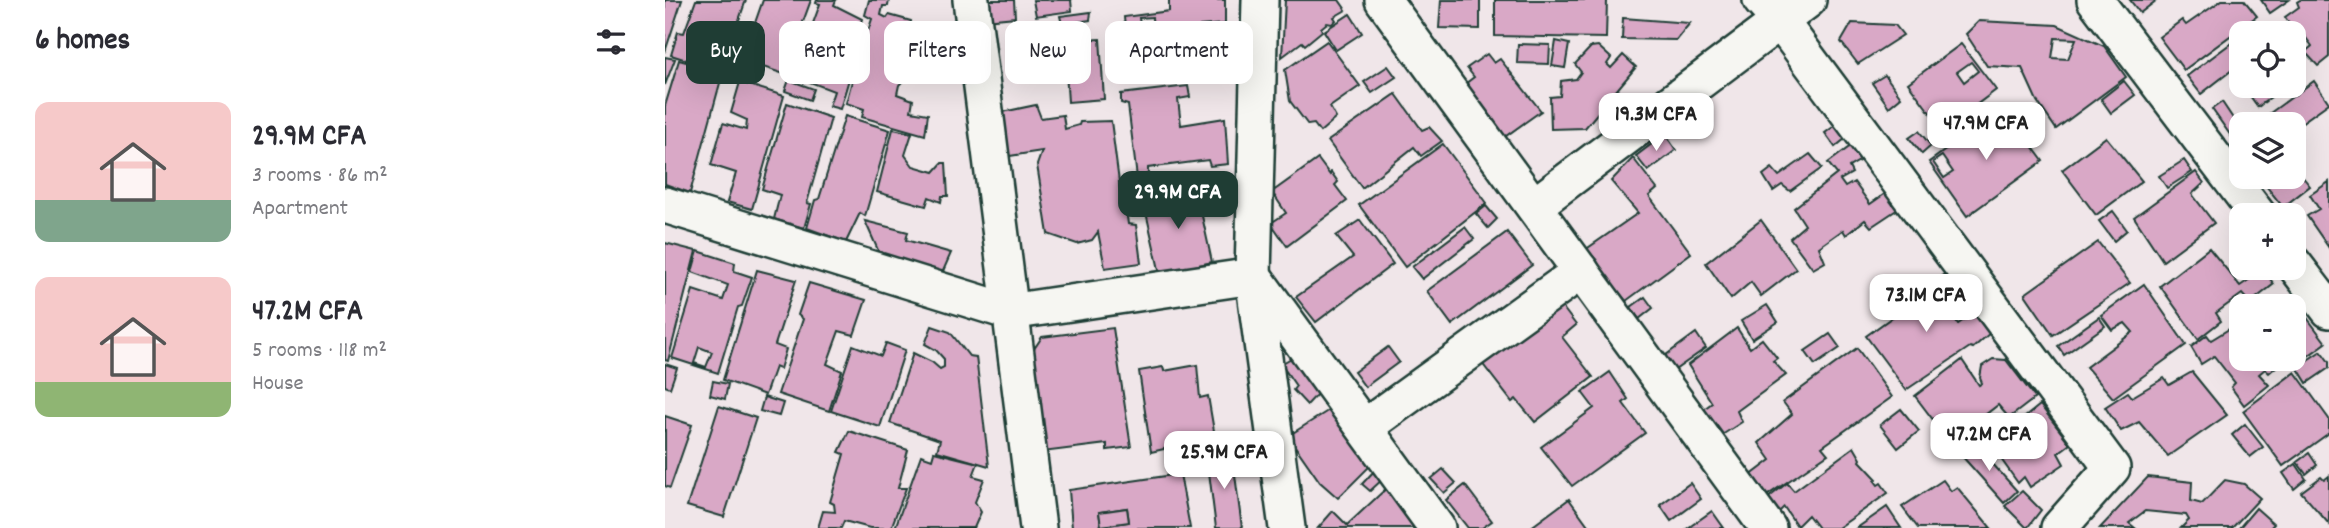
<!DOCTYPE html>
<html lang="en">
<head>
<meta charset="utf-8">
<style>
	:root { --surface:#fff; --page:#f2f2f3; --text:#2b2b33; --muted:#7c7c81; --accent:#1f3d34 }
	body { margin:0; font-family:Dekko,sans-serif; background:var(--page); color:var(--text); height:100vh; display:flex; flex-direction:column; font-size:26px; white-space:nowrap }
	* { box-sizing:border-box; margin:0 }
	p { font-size:23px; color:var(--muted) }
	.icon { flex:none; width:38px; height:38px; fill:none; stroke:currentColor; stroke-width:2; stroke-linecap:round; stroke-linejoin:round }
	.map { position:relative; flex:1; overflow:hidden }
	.details { display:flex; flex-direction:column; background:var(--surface); width:665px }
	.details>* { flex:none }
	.banner { position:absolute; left:21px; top:21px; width:665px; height:63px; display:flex; gap:14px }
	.controls { position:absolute; left:1564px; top:21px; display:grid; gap:14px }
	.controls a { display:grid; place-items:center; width:77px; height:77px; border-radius:14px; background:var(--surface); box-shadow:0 7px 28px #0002; font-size:35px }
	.price { position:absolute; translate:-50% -60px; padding:0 16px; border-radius:14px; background:#fff; color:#222; font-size:23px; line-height:46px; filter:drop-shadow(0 2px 4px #0008) }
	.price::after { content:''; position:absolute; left:50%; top:42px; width:21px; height:16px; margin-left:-10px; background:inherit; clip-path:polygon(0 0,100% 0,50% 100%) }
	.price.current { background:var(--accent); color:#fff }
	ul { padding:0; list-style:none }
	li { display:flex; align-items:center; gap:21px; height:175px; padding:0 35px }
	li span { display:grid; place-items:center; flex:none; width:196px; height:140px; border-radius:14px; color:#555 }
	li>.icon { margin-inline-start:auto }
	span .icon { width:84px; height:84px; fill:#fffc; stroke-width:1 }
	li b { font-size:30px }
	h2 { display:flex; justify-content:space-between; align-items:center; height:84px; padding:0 35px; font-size:30px }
	.tag { padding:0 24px; border-radius:14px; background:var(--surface); box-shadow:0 7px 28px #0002; font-size:24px; line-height:63px }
	.tag.current { background:var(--accent); color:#fff }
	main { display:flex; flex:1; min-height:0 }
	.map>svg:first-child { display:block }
	.building { fill:#d9a8c6; stroke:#1f3d34; stroke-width:2; fill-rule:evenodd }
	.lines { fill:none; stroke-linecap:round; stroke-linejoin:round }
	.street-casing { stroke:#1f3d34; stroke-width:40 }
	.street { stroke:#f6f6f2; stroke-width:35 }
</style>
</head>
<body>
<main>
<section class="details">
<h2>6 homes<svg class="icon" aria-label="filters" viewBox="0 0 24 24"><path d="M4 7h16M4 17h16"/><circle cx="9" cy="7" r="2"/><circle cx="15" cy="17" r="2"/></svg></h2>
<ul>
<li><span style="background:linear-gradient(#f6c9c9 70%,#7fa58c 0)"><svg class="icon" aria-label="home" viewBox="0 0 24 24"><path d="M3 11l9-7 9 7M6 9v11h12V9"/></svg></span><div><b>29.9M CFA</b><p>3 rooms · 86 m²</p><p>Apartment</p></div></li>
<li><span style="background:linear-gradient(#f6c9c9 75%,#8fb573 0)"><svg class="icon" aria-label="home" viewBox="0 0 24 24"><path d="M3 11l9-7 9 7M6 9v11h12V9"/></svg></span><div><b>47.2M CFA</b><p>5 rooms · 118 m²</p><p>House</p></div></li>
</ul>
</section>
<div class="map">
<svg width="1664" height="528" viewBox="0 0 1664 528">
	<rect width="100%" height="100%" fill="#f0e6e9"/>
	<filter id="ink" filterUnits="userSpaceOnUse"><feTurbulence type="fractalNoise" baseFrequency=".0143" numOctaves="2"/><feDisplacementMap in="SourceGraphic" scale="14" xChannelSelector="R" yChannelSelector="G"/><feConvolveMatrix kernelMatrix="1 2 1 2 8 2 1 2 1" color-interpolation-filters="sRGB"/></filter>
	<g filter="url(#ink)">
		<!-- building -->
		<g class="building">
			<polygon points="0,0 17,0 0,52"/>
			<polygon points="31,0 81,0 56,71 6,55 13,32 19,33"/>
			<polygon points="98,0 146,0 119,74 77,60"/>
			<polygon points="152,0 171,0 169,5 197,19 179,75 184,79 175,109 164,106 169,91 129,76 155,4 151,3"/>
			<polygon points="204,0 224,0 223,6 218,6 216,15 222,18 224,15 246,21 244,34 248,45 241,78 234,85 232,94 248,100 246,111 263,114 260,135 197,117 199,109 181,103 188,77 181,73 187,55 193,56 194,50 197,49 207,19 200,15"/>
			<polygon points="318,0 349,0 350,17 320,20"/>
			<polygon points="368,0 406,0 407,11 371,16"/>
			<path d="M504 0H560V24L535 26 537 52 531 63 464 71 459 17 504 11ZM487 17 488 35 477 37 474 18Z"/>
			<polygon points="620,0 674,0 681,10 669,17 671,20 667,24 662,23 656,28 657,31 640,45 637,42 617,57"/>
			<polygon points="776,0 815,0 815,29 774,28"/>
			<polygon points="830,0 942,0 941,38 830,36"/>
			<polygon points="1465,0 1492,0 1475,13"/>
			<polygon points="1557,0 1579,0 1592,16 1519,70 1494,37 1517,20 1521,25"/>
			<polygon points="1596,0 1624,0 1605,13"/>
			<polygon points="1635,0 1664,0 1664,57 1653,66 1640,52 1647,46 1635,30 1630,32 1620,17 1634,7 1632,2"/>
			<polygon points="426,12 425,20 397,24 395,16"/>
			<polygon points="685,14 697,33 671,50 659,31"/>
			<polygon points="958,18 1025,23 1011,40 957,39"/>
			<path d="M1314 21 1392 25 1439 46 1461 77 1391 129 1372 101 1357 68 1322 66 1301 34ZM1390 38 1411 39 1403 59 1387 58Z"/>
			<polygon points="1187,23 1230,25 1238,35 1193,64 1176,42"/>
			<polygon points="1577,35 1577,84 1567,70 1536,94 1522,76"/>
			<polygon points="435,39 439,99 403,102 399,41"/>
			<polygon points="662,41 695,86 665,107 671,118 655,132 649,124 643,125 625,101 620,70"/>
			<polygon points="891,41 904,44 900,68 887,66"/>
			<polygon points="853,44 885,45 884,64 852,63"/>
			<path d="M1296 44 1331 90 1278 130 1243 83ZM1306 62 1313 71 1299 82 1292 72Z"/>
			<polygon points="933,46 946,58 942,64 946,68 958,55 971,67 920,128 886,129 885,97 895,96 896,81 911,79 916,72 910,64 926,47"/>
			<polygon points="822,54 829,63 835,59 876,111 834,141 796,87 809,77 802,68"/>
			<polygon points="0,57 10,59 0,85"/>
			<polygon points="14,60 58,72 25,193 0,184 0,106"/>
			<polygon points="1629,63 1636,73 1629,78"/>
			<polygon points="723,66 731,77 707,93 699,82"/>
			<polygon points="80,68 96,74 94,82 77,77"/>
			<polygon points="1220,75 1236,97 1224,107 1207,83"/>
			<polygon points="124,80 149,89 145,100 120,91"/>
			<polygon points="1459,81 1470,95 1446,113 1436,99"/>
			<polygon points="1649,81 1664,103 1629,128 1629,124 1590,124"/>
			<polygon points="75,82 119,96 87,209 62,202 71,173 46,165 58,123 81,130 82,120 66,113"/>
			<polygon points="523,86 525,97 513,99 516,125 560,118 563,164 545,166 543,160 483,168 483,174 472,178 463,105 456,103 456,94"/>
			<polygon points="1578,86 1620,86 1593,107"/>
			<polygon points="731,94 757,130 764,127 777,141 756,156 749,147 697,188 663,141"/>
			<polygon points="1557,102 1575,129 1566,136 1547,109"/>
			<polygon points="122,103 166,118 142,203 146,204 139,228 109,219 115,195 97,189"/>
			<polygon points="371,105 376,118 398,115 400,129 414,125 415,122 446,121 457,205 460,203 463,224 471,225 476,263 440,268 433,232 427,240 412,244 383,234 372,165 377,151 338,157 333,113"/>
			<path d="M1339 108 1378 161 1302 216 1264 162ZM1277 156 1288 172 1279 178 1268 162Z"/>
			<polygon points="180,116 225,130 200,216 195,213 181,242 142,228 150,200 154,199"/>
			<polygon points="1171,125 1181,138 1170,147 1160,133"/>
			<polygon points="228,129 247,133 240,155 248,166 269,172 277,163 281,163 283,196 277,196 276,202 264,197 261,206 212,192"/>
			<polygon points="1254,131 1266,146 1257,154 1244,138"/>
			<polygon points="1000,134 1011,150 983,171 971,156"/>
			<polygon points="1577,134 1577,152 1568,140"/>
			<polygon points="1441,137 1477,181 1431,215 1397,170"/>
			<polygon points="1191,142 1201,157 1184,167 1187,173 1175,180 1180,187 1189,182 1205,204 1221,193 1233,209 1206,227 1200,220 1181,235 1178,230 1154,247 1160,262 1148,269 1125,238 1140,225 1129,208 1172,174 1163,163"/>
			<polygon points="778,144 822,203 740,267 694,205"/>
			<polygon points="1145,154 1157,168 1125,191 1117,185 1108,191 1098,175 1107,168 1114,176"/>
			<polygon points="968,158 992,189 984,196 1026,253 961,301 920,250 973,213 946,181"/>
			<polygon points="653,159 665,175 666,172 673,182 670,185 682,201 622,246 606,223 621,213 607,192"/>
			<polygon points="1519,160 1527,172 1502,188 1494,176"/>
			<polygon points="1629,166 1645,186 1618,207 1594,177 1629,177"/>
			<polygon points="1531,172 1539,183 1527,194 1549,223 1498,261 1469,217"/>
			<polygon points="1664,182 1664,248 1642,216 1654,209 1645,195"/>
			<polygon points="531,188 547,262 495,274 478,199"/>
			<polygon points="821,206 832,219 823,228 811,214"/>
			<polygon points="1448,211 1462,230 1449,241 1434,221"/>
			<polygon points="695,220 728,264 651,322 631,297 688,257 671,236"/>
			<polygon points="1096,220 1131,269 1096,296 1086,282 1066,299 1041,263"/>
			<polygon points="200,221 243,232 241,240 286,253 275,278 216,257"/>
			<polygon points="800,227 809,239 757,279 747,267"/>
			<polygon points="842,232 867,265 787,325 762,291"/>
			<polygon points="1433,242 1465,283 1388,335 1360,294"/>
			<polygon points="0,243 31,251 3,361 0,360"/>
			<polygon points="1544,248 1575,286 1598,270 1609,284 1585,303 1577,294 1551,313 1556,321 1533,339 1495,286"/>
			<path d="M33 251 70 263 69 271 87 277 77 306 73 307 53 373 7 358 28 290 58 300 63 285 27 272ZM34 347 47 352 41 367 29 363Z"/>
			<polygon points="92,270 131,280 110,345 121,349 115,369 110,367 100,395 58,380"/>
			<polygon points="1283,272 1297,293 1282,306 1293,324 1309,313 1325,333 1308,348 1305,347 1241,390 1201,336 1262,292 1260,286"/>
			<polygon points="144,283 201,300 189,335 174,331 162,364 177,371 164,411 113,394 138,319 133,315"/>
			<polygon points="1479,284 1521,345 1448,398 1421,367 1468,332 1460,323 1447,330 1436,315"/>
			<polygon points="980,297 988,308 974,319 966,307"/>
			<polygon points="892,300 911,325 897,337 928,377 870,422 851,399 847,402 813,358"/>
			<polygon points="1102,305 1113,322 1087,339 1076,321"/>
			<polygon points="1634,307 1661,343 1629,366 1624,359 1629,359 1629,311"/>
			<polygon points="1434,317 1440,326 1399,355 1393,346"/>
			<polygon points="1577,321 1577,359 1620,359 1604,373 1600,369 1594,374 1604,385 1579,405 1566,387 1570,383 1549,356 1536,364 1526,347 1542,335 1546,340"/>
			<polygon points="267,326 285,332 304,356 311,357 324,466 272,451 275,440 225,423 248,353 267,362 275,369 279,367 279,359 271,350 260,344"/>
			<polygon points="448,328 466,447 442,450 442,444 378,452 363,358 377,337"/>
			<polygon points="1072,328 1085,348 1097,339 1112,358 1108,361 1121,375 1072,411 1077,422 1054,437 1036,411 1047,403 1023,365"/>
			<polygon points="1031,333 1041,348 1007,372 997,358"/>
			<polygon points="1165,334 1175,348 1150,365 1140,351"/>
			<polygon points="221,343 240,350 215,427 166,411 188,345 216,356"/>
			<polygon points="723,347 734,362 700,387 689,372"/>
			<polygon points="1192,348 1227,397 1157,447 1163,454 1100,497 1085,476 1106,460 1094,443 1127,414 1118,402"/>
			<polygon points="1656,351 1664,362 1664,368 1642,383 1632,367"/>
			<polygon points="628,357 656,390 642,405 628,390 631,386 616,364"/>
			<polygon points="1328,359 1341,360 1370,398 1344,418 1333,405 1285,442 1250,396 1297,360 1314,385 1317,383 1315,378 1317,366"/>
			<polygon points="0,364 12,368 5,388 0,386"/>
			<polygon points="532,365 535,398 543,396 550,437 560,435 562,451 536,456 534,447 512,452 512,446 486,452 474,371 498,367 499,371"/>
			<polygon points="945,372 963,399 958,403 980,433 907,486 876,447 929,408 917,392"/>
			<polygon points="1527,372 1562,415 1503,456 1474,422 1456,431 1440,407 1463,392 1467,397 1499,378 1504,385"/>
			<polygon points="1630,372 1664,419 1664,433 1618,466 1578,411"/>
			<polygon points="48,381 63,384 60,399 45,395"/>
			<polygon points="99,397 118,403 114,416 95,411"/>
			<polygon points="1375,405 1405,444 1393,453 1399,464 1365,487 1359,477 1353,483 1326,445"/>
			<polygon points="54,406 91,418 59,517 22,506"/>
			<polygon points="669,407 709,462 673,498 655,482 623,436"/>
			<polygon points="1236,409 1254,431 1233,448 1215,425"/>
			<polygon points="0,416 27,425 5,488 0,486"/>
			<polygon points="1580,424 1598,447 1585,457 1567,435"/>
			<polygon points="184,431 243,450 233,488 241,488 226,528 205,528 179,521 176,528 153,528 158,511 170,512 169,504 165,502 179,454 174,452"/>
			<polygon points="1309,443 1352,491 1339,503 1296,455"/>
			<polygon points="1189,447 1196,459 1195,461 1212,479 1210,481 1213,485 1216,483 1223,493 1173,528 1153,528 1143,515 1132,526 1119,507 1113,513 1102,499 1122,483 1129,491"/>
			<polygon points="269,452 313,463 308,476 319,479 310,502 316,512 309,528 230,528 256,455 267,459"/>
			<polygon points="567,452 577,528 551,528 542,456"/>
			<polygon points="1644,453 1652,465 1641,474 1632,462"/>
			<polygon points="1631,464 1641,479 1629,489 1618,473"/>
			<polygon points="778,469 791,483 779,493 766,479"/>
			<polygon points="710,470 719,478 705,491 697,484"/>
			<path d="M515 474 525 528H407L404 490ZM462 508 464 522 436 526 434 512Z"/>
			<polygon points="1664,476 1664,524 1636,492 1656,477 1659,480"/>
			<polygon points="1483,477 1527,482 1526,501 1537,504 1560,480 1579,484 1595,498 1567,528 1516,528 1524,520 1521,515 1480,511 1464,523 1470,528 1435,528"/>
			<polygon points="1278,480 1286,491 1292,487 1326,528 1253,528 1237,507"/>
			<polygon points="1025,483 1036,499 1006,521 995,505"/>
			<polygon points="725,485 757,528 653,528 668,511 682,525"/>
			<polygon points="800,485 827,521 817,528 803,528 781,500"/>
			<polygon points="1357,491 1376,510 1362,528 1340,506"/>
			<polygon points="904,499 925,528 865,528"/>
			<polygon points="1222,507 1236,528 1192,528"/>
			<polygon points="462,508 464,522 436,526 434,512"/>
			<polygon points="1591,508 1609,524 1605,528 1574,528"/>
			<polygon points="1047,511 1059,528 1023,528"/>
		</g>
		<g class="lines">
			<defs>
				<g id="street">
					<polyline points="306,0 373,528"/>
					<polyline points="595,0 588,276 622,528"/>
					<polyline points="718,0 1103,528"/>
					<polyline points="1096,0 1115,21 1447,468 1394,528"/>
					<polyline points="1430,0 1593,215"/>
					<polyline points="0,205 345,312 588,276"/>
					<polyline points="869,206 1143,0"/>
					<polyline points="1629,264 1664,310"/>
					<polyline points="590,278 772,528"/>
					<polyline points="700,427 916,271"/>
				</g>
			</defs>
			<!-- street casing -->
			<use href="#street" class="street-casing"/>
			<!-- street -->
			<use href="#street" class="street"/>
		</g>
	</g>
</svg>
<div class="controls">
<a><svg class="icon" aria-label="locate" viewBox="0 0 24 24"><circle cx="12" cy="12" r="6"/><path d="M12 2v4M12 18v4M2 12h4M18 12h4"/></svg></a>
<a><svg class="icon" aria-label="layers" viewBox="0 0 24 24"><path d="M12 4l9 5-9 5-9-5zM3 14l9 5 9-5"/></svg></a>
<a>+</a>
<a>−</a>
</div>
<b class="price" style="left:991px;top:153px">19.3M CFA</b>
<b class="price" style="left:1321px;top:162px">47.9M CFA</b>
<b class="price current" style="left:513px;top:231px">29.9M CFA</b>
<b class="price" style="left:1261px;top:334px">73.1M CFA</b>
<b class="price" style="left:1324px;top:473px">47.2M CFA</b>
<b class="price" style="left:559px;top:491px">25.9M CFA</b>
<div class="banner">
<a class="tag current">Buy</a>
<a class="tag">Rent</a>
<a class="tag">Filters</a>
<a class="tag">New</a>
<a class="tag">Apartment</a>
</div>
</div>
</main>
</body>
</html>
